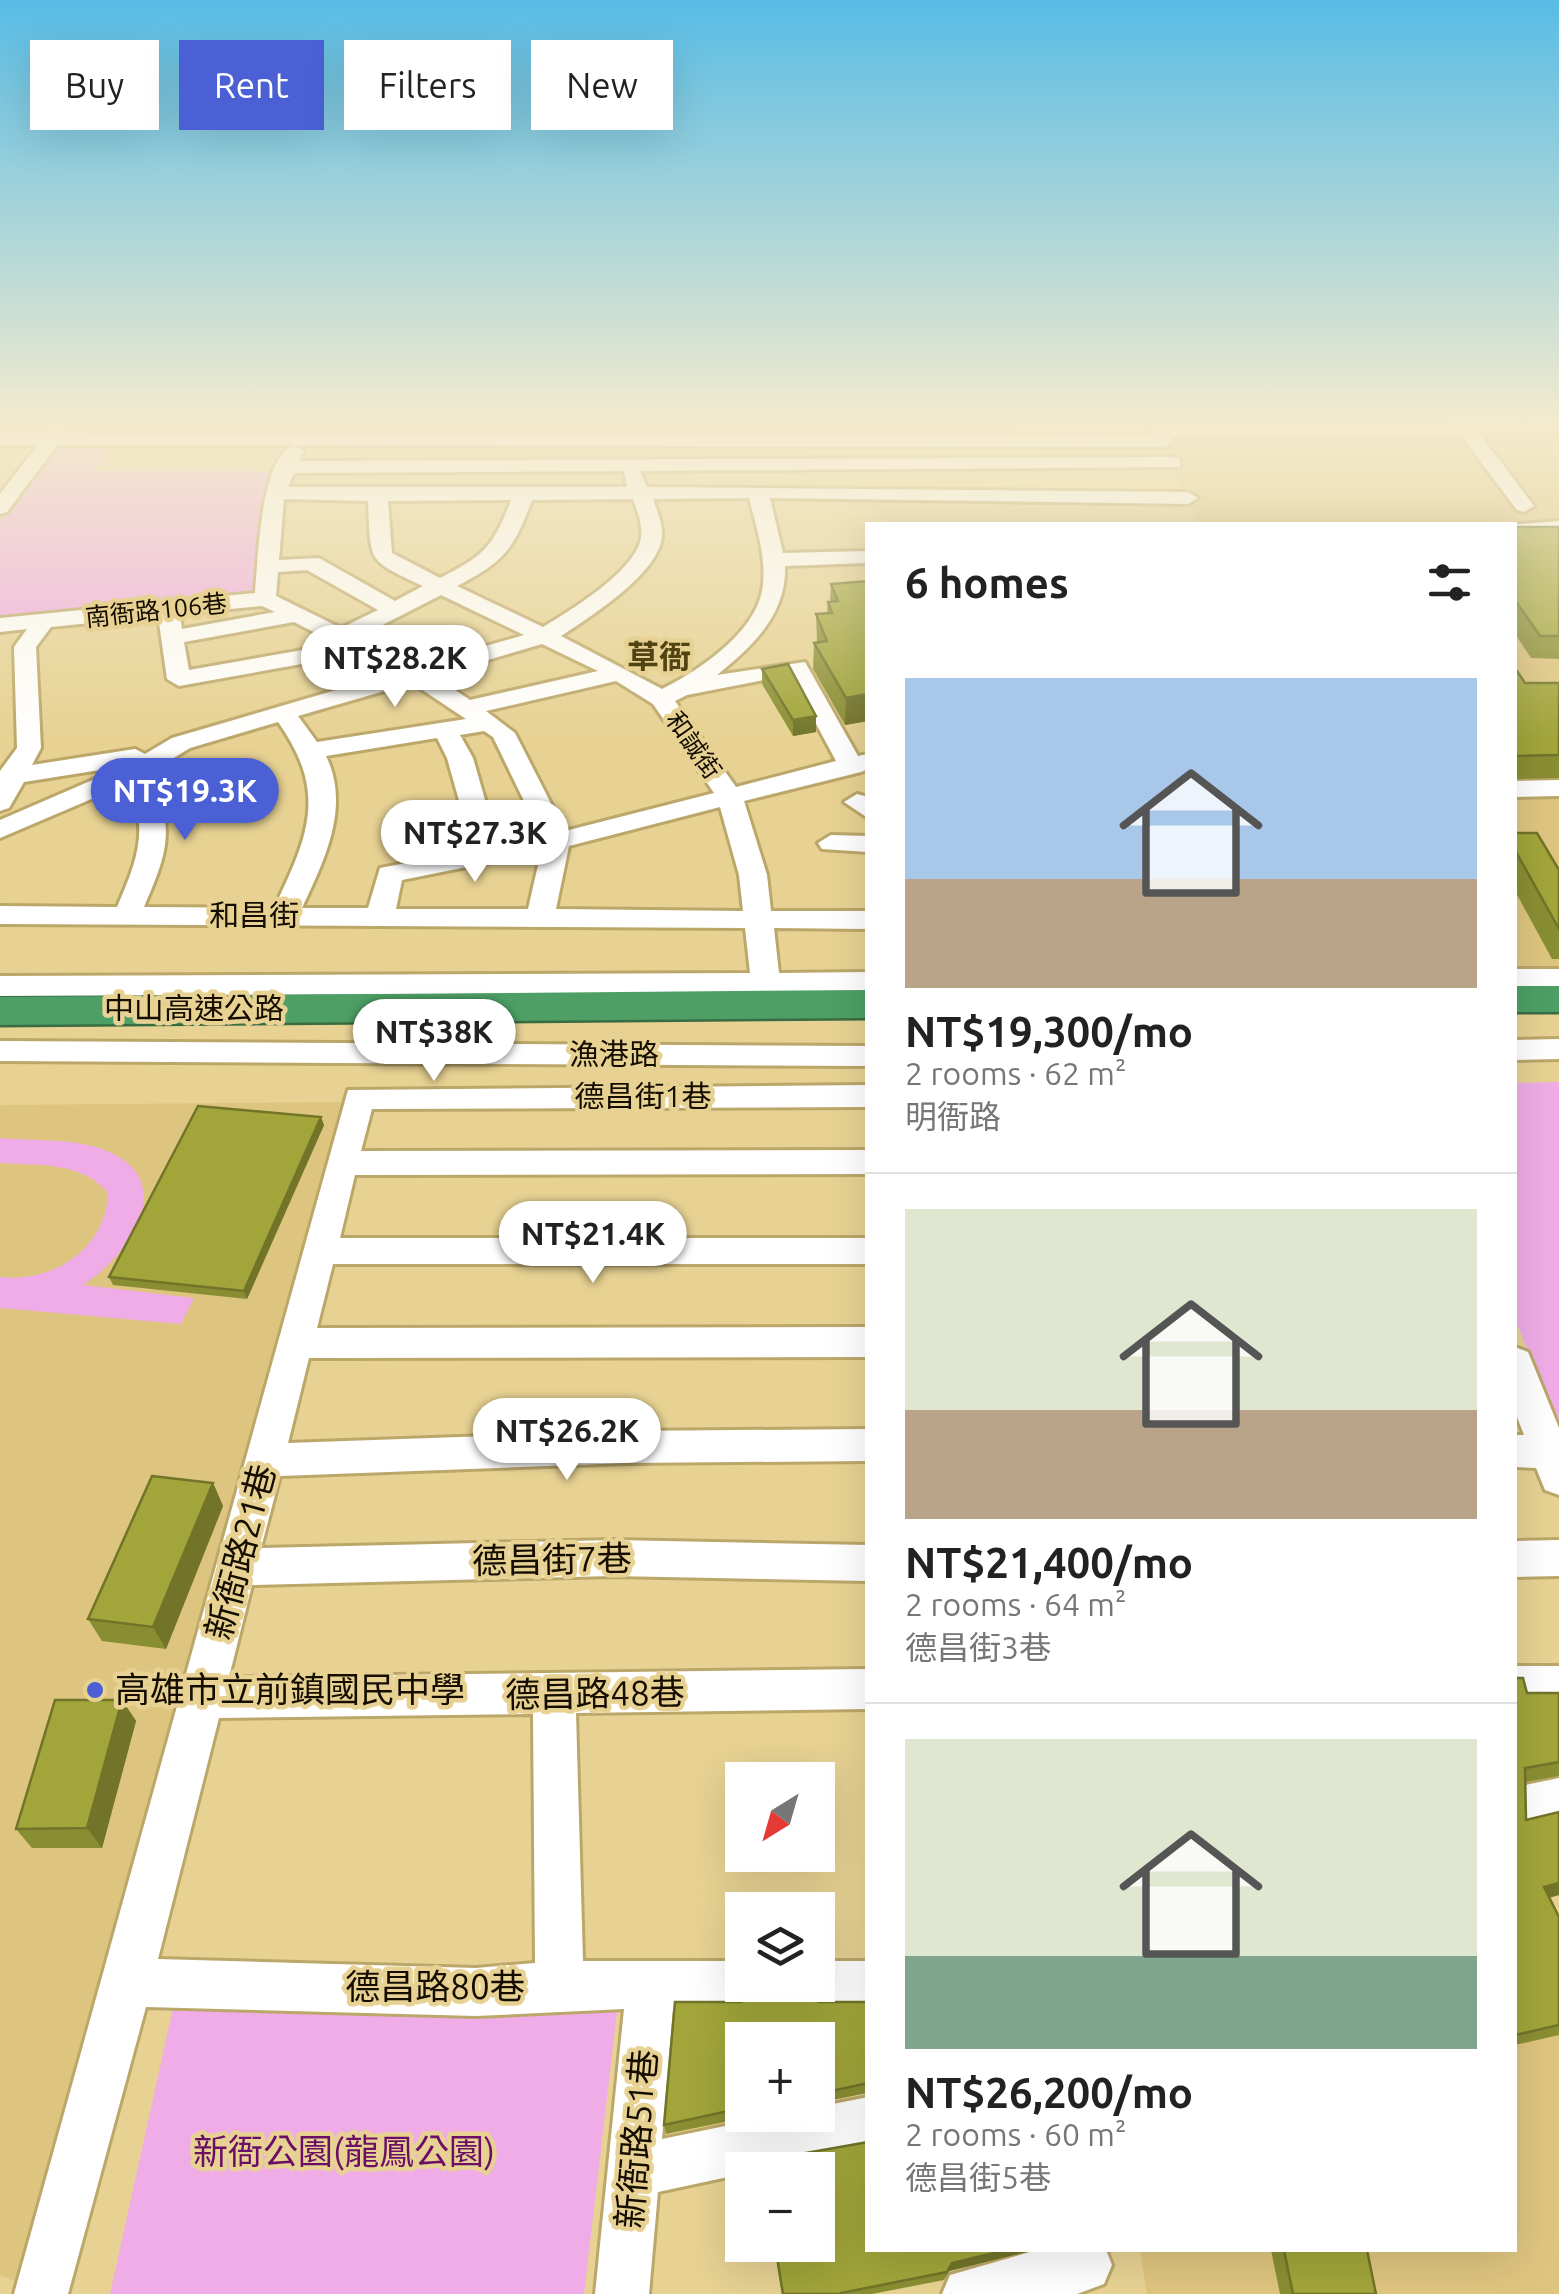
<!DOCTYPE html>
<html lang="en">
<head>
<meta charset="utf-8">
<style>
	:root { --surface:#fff; --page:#f6f6f6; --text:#222; --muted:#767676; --line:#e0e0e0; --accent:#4a60d4 }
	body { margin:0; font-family:Ubuntu,"Noto Sans TC",sans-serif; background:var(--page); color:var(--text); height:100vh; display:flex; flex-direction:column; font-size:38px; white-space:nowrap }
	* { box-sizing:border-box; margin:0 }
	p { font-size:32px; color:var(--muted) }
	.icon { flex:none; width:55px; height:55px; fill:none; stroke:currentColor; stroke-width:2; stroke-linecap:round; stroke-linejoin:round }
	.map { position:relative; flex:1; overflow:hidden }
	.details { position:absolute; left:865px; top:522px; width:652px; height:1730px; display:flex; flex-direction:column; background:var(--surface); border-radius:0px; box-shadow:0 10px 40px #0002 }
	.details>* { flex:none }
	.hud { position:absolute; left:30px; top:40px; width:685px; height:90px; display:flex; gap:20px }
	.needle { width:65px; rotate:217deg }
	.controls { position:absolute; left:725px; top:1762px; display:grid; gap:20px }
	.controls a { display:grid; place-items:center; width:110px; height:110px; border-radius:0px; background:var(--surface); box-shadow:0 10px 40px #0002; font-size:50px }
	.price { position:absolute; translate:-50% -85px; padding:0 22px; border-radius:35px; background:#fff; color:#222; font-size:32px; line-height:65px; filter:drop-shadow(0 2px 5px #0008) }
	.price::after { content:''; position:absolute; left:50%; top:60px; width:30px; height:22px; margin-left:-15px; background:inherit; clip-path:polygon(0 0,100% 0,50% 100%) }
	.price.selected { background:var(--accent); color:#fff }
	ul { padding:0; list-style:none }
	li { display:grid; align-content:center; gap:20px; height:530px; padding:0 40px }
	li+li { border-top:2px solid var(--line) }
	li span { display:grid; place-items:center; height:310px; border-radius:0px; color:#555 }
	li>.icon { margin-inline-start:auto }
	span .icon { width:180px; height:180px; fill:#fffc; stroke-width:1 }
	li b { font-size:42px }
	h2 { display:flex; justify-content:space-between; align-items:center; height:120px; padding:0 40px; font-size:42px }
	.tag { padding:0 35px; border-radius:0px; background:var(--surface); box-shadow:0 10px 40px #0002; font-size:35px; line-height:90px }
	.tag.selected { background:var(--accent); color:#fff }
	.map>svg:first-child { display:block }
	.built { fill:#dec57f }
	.green { fill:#eface6 }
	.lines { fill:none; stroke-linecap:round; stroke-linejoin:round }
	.minor-casing { stroke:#bca76a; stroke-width:6 }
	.highway-casing { stroke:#396c42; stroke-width:5 }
	.minor { fill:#fff; fill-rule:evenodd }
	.highway { fill:#4d9f65; fill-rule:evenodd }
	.wall { fill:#8a8e32 }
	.shaded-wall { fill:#717429 }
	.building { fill:#a1a53a; stroke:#717429; stroke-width:2.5 }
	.poi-dot { fill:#4a60d4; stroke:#e7d293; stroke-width:4 }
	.labels { text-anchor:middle; stroke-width:9; stroke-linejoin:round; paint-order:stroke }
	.far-street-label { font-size:25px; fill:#150d00; stroke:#e7d293 }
	.street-label { font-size:30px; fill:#150d00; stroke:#e7d293 }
	.far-district-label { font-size:32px; font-weight:bold; fill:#524314; stroke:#e7d293 }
	.near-street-label { font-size:35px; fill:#150d00; stroke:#e7d293 }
	.near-poi-label { font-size:35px; fill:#150d00; stroke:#e7d293; text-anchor:start }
	.near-park-label { font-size:35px; fill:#6c0d66; stroke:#e7d293 }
</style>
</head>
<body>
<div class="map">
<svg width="1559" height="2294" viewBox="0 0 1559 2294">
	<rect width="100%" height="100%" fill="#e7d293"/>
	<!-- built -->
	<g class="built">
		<polygon points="1153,420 1559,420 1559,978 1515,978 1515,525 1199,525"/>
		<polygon points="355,1102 23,2284 0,2275 0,1105"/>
		<polygon points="1559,1920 1559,2294 1147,2294 1140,2250 1515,2250 1515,1930"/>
	</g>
	<!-- green -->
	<g class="green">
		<polygon points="112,443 95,471 271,471 258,596 0,623 0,520 51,444"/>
		<polygon points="1559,1082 1559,1433 1515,1318 1515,1083"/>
		<path d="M0 1138C32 1141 71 1138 102 1149 182 1178 131 1254 83 1285L194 1298 181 1324 0 1308V1277C53 1283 106 1249 108 1193 82 1161 39 1166 0 1163Z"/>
		<polygon points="173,2008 617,2012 584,2294 110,2294"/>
	</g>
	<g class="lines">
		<defs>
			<g id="minor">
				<polygon points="61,421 70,427 66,433 1154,435 1150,431 1159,425 1559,421 1559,433 1479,433 1534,506 1524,512 1517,510 1460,434 1169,437 1173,441 1164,447 57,445 7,512 0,514 0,494 38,445 0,445 0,433 46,433"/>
				<path d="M294 445 304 451 299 461 1173 457 1180 459V467L640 471 647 487 1188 492 1198 498 1188 504 770 498 783 553 868 551V563L785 566C787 614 752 647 717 675L805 662 858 756 868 754V769L861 772 744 801 767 875 771 911H868V929L774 928 779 973 868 972V992L0 996V976L750 973 745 928 0 924V906L117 907C137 861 149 831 129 783L0 838V820L125 766 24 782 9 808 0 811V771L17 748 14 647 27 629 0 632V618L255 593C258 560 260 457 294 445ZM624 471 627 487H288L294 473ZM749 498C756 526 766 555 763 584 759 631 700 670 662 689L561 636C590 617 658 574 662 537 663 524 657 511 653 499ZM284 499 368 501C371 564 366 559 423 586L395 601 319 558 279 560ZM633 499C637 511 643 524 641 537 637 570 570 611 543 627L457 586C505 561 513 550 532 500ZM511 500C493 547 485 555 440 578L392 553 388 501ZM307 570 378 610 341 628 276 596 278 572ZM441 595 524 635 417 666 359 637ZM262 606 275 612 182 629 180 614ZM158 616 167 679 179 686 357 654 394 673 172 738 145 754 135 749 32 765 41 748 36 647 51 627ZM294 622 337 644 189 670 184 642ZM542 644 598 671 470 700 434 676ZM790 675 836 761 736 787 675 701 687 695ZM616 681 653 704 714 793 565 831 515 733 486 711ZM412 683 466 719 317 742 298 716ZM278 722C328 792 309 835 274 908L144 907C168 851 175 831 151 772L190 748ZM484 731 493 737 541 836 498 845 473 758 460 735ZM437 738 447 758 473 850 380 868 368 908H302C324 861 351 807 326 756ZM720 807 739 875 743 911 556 909 569 846ZM541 852 528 909H396L402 880Z"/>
				<polygon points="1559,521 1559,533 1515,534 1515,525 1507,525"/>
				<polygon points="1559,780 1559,796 1515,797 1515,781"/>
				<polygon points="857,794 868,797 868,818 844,802"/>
				<polygon points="831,835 868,836 868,852 822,849 818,843"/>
				<rect x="1515" y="969" width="44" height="18"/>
				<polygon points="1559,1039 1559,1059 1515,1060 1515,1040"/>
				<polygon points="0,1041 868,1046 868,1066 0,1061"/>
				<path d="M868 1085V1107L372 1109 361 1151 868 1150V1174L355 1175 340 1238H868V1264H333L317 1328 868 1327V1357L309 1358 288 1443 627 1431 868 1429V1461L627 1463 280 1476 261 1548 613 1540 868 1545V1581L613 1576 252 1585 229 1677 868 1669V1709L576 1713 583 1961H742V1985H766L759 2002 742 2009H673L662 2139 778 2115H818V2107L868 2097V2148L742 2170V2174L658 2192 649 2294H595L624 2009 476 2016 146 2007 68 2294H14L348 1090ZM533 1714 535 1963 476 1968 158 1959 219 1718Z"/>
				<polygon points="1515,1347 1528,1352 1559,1428 1559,1495 1545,1490 1536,1468 1515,1467 1515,1435 1524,1435 1515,1412"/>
				<polygon points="1559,1540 1559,1576 1515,1577 1515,1541"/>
				<rect x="1515" y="1666" width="44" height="40"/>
				<polygon points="1559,1778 1559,1822 1515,1833 1515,1787"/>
				<polygon points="818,1961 868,1961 868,2009 818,2009 801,2002 794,1985 818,1985"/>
				<polygon points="1037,2250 1106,2250 1112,2265 1104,2284 1077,2294 942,2294 950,2275"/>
			</g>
			<g id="highway">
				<rect x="1515" y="986" width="44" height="26"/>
				<polygon points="868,990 868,1018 0,1025 0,997"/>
			</g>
		</defs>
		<!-- minor casing -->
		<use href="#minor" class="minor-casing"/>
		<!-- highway casing -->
		<use href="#highway" class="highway-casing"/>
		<!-- minor -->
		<use href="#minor" class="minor"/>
		<!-- highway -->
		<use href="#highway" class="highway"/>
	</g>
	<!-- wall -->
	<g class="wall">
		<polygon points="1515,527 1559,527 1559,659 1531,658 1515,634"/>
		<polygon points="868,581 868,721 845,725 813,669 814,643 817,642 816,614 827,613 828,602 830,602 831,584"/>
		<polygon points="1515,668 1525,683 1559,683 1559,778 1515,779"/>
		<polygon points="762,669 816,732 793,736 762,684"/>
		<polygon points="1515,833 1559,870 1559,959 1552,959 1515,891"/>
		<polygon points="324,1125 247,1299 113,1285 109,1277"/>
		<polygon points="213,1483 223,1506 166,1649 102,1641 88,1619"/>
		<polygon points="1515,1678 1527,1693 1559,1693 1559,1776 1525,1782 1526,1820 1559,1812 1559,1895 1549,1898 1559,1917 1559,2035 1515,2045"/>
		<polygon points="122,1700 136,1721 102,1848 32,1848 16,1829"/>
		<polygon points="764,1988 797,1989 819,2002 868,2002 867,2093 818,2103 818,2040 742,2040 742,2115 759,2115 666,2134 664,2125 675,2002 741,2002"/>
		<polygon points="868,2142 868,2250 1034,2250 949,2271 944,2280 872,2294 782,2294 774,2245 818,2245 818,2170 761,2170 761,2161"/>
		<polygon points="1271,2250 1367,2250 1376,2294 1280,2294"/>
	</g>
	<!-- shaded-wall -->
	<g class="shaded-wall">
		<polygon points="868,694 868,721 845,725 846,698"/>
		<polygon points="816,716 816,732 793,736 793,720"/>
		<polygon points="321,1117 324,1125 247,1299 244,1291"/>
		<polygon points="213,1483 223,1506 166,1649 153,1627"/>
		<polygon points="122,1700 136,1721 102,1848 87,1828"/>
		<polygon points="1559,1883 1559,1895 1530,1902 1544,1887"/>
		<polygon points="1006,2250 1034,2250 949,2271 944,2280 952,2263"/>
	</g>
	<!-- building -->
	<g class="building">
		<polygon points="1515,527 1559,527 1559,636 1540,636 1515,600"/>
		<polygon points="868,581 868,694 846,698 814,643 827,641 816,614 832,613 828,602 838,601 831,584"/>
		<polygon points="788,664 816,716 793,720 762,669"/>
		<polygon points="1515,668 1525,683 1559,683 1559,755 1515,756"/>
		<polygon points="1515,833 1537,833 1559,870 1559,929 1515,850"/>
		<polygon points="198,1106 321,1117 244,1291 109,1277"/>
		<polygon points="152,1476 213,1483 153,1627 88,1619"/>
		<polygon points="1515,1678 1523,1678 1527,1693 1559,1693 1559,1762 1525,1768 1526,1820 1559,1812 1559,1883 1544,1887 1559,1917 1559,2025 1515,2035"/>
		<polygon points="55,1700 122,1700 87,1828 16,1829"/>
		<polygon points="764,1988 797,1989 819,2002 868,2002 868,2083 818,2094 818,2040 742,2040 742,2108 664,2125 675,2002 741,2002"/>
		<polygon points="868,2142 868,2250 1006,2250 952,2263 947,2272 841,2293 841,2294 783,2294 775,2245 818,2245 818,2170 762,2170 761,2161"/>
		<polygon points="1284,2250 1367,2250 1376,2294 1293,2294"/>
	</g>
	<!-- sky -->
	<linearGradient id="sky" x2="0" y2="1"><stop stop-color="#58bce5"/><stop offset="0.57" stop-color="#f4ebce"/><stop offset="1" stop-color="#f4ebce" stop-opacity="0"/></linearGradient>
	<rect width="1559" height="741" fill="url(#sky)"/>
	<!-- markers -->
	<circle class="poi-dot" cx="95" cy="1690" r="10"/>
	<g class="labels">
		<!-- far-street labels -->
		<g class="far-street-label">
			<text transform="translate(156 610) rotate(-6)" y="9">南衙路106巷</text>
			<text transform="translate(694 745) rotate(55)" y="9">和誠街</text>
		</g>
		<!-- street labels -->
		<g class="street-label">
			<text x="254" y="926">和昌街</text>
			<text x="194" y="1019">中山高速公路</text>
			<text x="614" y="1065">漁港路</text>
			<text x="643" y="1107">德昌街1巷</text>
		</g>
		<!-- far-district labels -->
		<g class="far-district-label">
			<text x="659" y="668">草衙</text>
		</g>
		<!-- near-street labels -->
		<g class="near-street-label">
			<text transform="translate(241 1552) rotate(-75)" y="12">新衙路21巷</text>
			<text transform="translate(552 1560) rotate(-1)" y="12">德昌街7巷</text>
			<text transform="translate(595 1694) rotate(-1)" y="12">德昌路48巷</text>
			<text x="435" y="1999">德昌路80巷</text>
			<text transform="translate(637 2139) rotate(-85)" y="12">新衙路51巷</text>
		</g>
		<!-- near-poi labels -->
		<g class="near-poi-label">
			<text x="115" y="1702">高雄市立前鎮國民中學</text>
		</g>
		<!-- near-park labels -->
		<g class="near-park-label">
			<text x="344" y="2164">新衙公園(龍鳳公園)</text>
		</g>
	</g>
</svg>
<div class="controls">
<a><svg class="needle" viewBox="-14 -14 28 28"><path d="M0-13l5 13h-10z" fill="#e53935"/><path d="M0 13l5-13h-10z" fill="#767676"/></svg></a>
<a><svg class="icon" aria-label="layers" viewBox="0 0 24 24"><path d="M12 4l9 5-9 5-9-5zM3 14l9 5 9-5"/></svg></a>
<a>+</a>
<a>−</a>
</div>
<b class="price" style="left:395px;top:710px">NT$28.2K</b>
<b class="price selected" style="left:185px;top:843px">NT$19.3K</b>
<b class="price" style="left:475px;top:885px">NT$27.3K</b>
<b class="price" style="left:434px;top:1084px">NT$38K</b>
<b class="price" style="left:593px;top:1286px">NT$21.4K</b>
<b class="price" style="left:567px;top:1483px">NT$26.2K</b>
<div class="hud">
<a class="tag">Buy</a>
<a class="tag selected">Rent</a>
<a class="tag">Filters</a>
<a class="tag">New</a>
</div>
<section class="details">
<h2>6 homes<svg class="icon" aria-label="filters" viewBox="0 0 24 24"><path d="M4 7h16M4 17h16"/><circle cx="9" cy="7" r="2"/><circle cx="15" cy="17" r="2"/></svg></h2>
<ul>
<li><span style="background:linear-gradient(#a9c7e8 65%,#b9a48a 0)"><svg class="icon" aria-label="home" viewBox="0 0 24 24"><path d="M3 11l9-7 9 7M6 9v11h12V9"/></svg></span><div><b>NT$19,300/mo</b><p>2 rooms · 62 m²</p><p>明衙路</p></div></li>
<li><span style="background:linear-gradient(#dfe7d0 65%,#b9a48a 0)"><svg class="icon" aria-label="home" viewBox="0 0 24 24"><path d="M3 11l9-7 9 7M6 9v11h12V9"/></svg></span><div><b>NT$21,400/mo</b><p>2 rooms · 64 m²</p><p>德昌街3巷</p></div></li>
<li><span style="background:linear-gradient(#dfe7d0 70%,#7fa58c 0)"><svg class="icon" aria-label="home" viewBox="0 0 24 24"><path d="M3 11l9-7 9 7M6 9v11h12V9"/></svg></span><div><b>NT$26,200/mo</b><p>2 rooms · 60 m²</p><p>德昌街5巷</p></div></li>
</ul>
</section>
</div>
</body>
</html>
